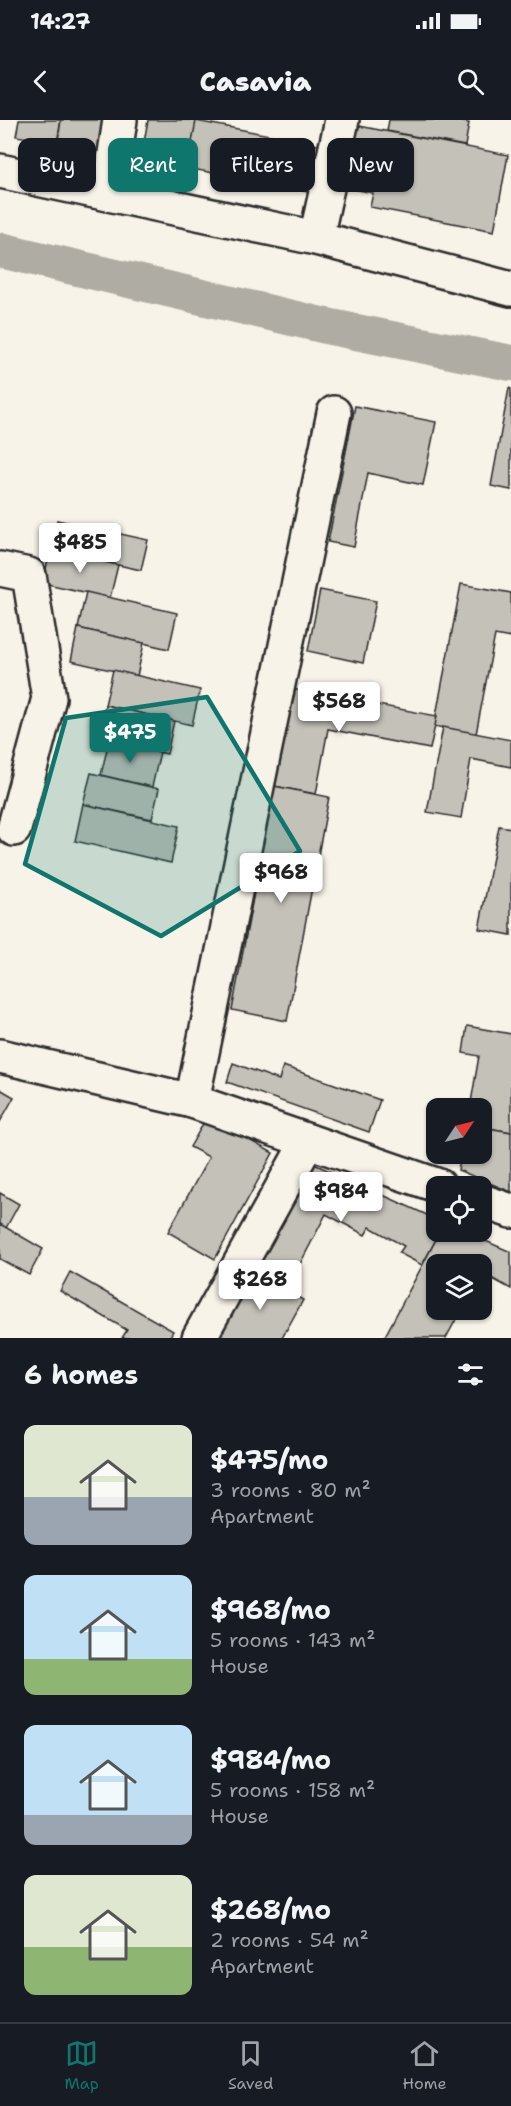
<!DOCTYPE html>
<html lang="en">
<head>
<meta charset="utf-8">
<style>
	:root { --surface:#171b24; --page:#242831; --text:#f1f3f6; --muted:#9ea1a6; --line:#363941; --accent:#0f766e }
	body { margin:0; font-family:"Shantell Sans",sans-serif; background:var(--page); color:var(--text); height:100vh; display:flex; flex-direction:column; font-size:22px; white-space:nowrap }
	* { box-sizing:border-box; margin:0 }
	p { font-size:20px; color:var(--muted) }
	.icon { flex:none; width:33px; height:33px; fill:none; stroke:currentColor; stroke-width:2; stroke-linecap:round; stroke-linejoin:round }
	.map { position:relative; height:1218px; overflow:hidden }
	.details { display:flex; flex-direction:column; background:var(--surface); flex:1 }
	.details>* { flex:none }
	.hud { position:absolute; left:18px; top:18px; width:476px; height:54px; display:flex; gap:12px }
	.needle { width:39px; rotate:55deg }
	.tools { position:absolute; left:426px; top:978px; display:grid; gap:12px }
	.tools a { display:grid; place-items:center; width:66px; height:66px; border-radius:12px; background:var(--surface); box-shadow:0 2px 4px #0004; font-size:30px }
	.price { position:absolute; translate:-50% -51px; padding:0 14px; border-radius:6px; background:#fff; color:#222; font-size:20px; line-height:39px; filter:drop-shadow(0 2px 3px #0008) }
	.price::after { content:''; position:absolute; left:50%; top:36px; width:18px; height:14px; margin-left:-9px; background:inherit; clip-path:polygon(0 0,100% 0,50% 100%) }
	.price.current { background:var(--accent); color:#fff }
	ul { padding:0; list-style:none }
	li { display:flex; align-items:center; gap:18px; height:150px; padding:0 24px }
	li span { display:grid; place-items:center; flex:none; width:168px; height:120px; border-radius:12px; color:#555 }
	li>.icon { margin-inline-start:auto }
	span .icon { width:72px; height:72px; fill:#fffc; stroke-width:1 }
	li b { font-size:26px }
	h2 { display:flex; justify-content:space-between; align-items:center; height:72px; padding:0 24px; font-size:26px }
	.pill { padding:0 21px; border-radius:12px; background:var(--surface); box-shadow:0 2px 4px #0004; font-size:21px; line-height:54px }
	.pill.current { background:var(--accent); color:#fff }
	.status { display:flex; justify-content:space-between; align-items:center; height:42px; padding:0 30px; background:var(--surface); direction:ltr }
	.status svg { height:16px; fill:currentColor }
	header { display:flex; justify-content:space-between; align-items:center; height:78px; padding:0 24px; background:var(--surface); font-size:27px; font-weight:800 }
	.dock { display:flex; justify-content:space-around; align-items:center; height:84px; border-top:2px solid var(--line); background:var(--surface); font-size:16px; color:var(--muted) }
	.dock a { display:grid; justify-items:center; gap:3px }
	.dock .current { color:var(--accent) }
	.map>svg:first-child { display:block }
	.lines { fill:none; stroke-linecap:round; stroke-linejoin:round }
	.canal { stroke:#afaca4; stroke-width:36 }
	.building { fill:#c4c1b9; stroke:#2b2b2b; stroke-width:1.5 }
	.minor-casing { stroke:#2b2b2b; stroke-width:38 }
	.minor { stroke:#f7f3e8; stroke-width:33 }
	.marked { fill:#0f766e; fill-opacity:0.2; stroke:#0f766e; stroke-width:4.5; stroke-linejoin:round }
</style>
</head>
<body>
<div class="status"><b>14:27</b><svg viewBox="0 0 49 12"><path d="M0 12V9h3v3zM5 12V6h3v6zM10 12V3h3v9zM15 12V0h3v12zM26 1h20v11H26zM47 4h2v5h-2z"/></svg></div>
<header><svg class="icon" aria-label="back" viewBox="0 0 24 24"><path d="M15 5l-7 7 7 7"/></svg>Casavia<svg class="icon" aria-label="search" viewBox="0 0 24 24"><circle cx="10" cy="10" r="6"/><path d="M15 15l6 6"/></svg></header>
<div class="map">
<svg width="511" height="1218" viewBox="0 0 511 1218">
	<rect width="100%" height="100%" fill="#f7f3e8"/>
	<filter id="ink" filterUnits="userSpaceOnUse"><feTurbulence type="fractalNoise" baseFrequency=".0167" numOctaves="2"/><feDisplacementMap in="SourceGraphic" scale="12" xChannelSelector="R" yChannelSelector="G"/><feConvolveMatrix kernelMatrix="1 2 1 2 8 2 1 2 1" color-interpolation-filters="sRGB"/></filter>
	<g filter="url(#ink)">
		<g class="lines">
			<!-- canal -->
			<polyline class="canal" points="0,130 326,206 511,243"/>
		</g>
		<!-- building -->
		<g class="building">
			<polygon points="19,0 61,0 57,23 16,16"/>
			<polygon points="61,0 104,0 98,35 57,28"/>
			<polygon points="148,0 197,0 187,48 141,38"/>
			<polygon points="389,0 454,0 469,3 465,26 387,11"/>
			<polygon points="196,1 280,17 271,64 187,48"/>
			<polygon points="349,4 508,35 494,111 370,87 373,73 338,66"/>
			<polygon points="280,17 327,27 318,74 271,64"/>
			<polygon points="509,268 511,269 511,370 491,366"/>
			<polygon points="355,286 436,302 423,365 368,353 354,427 328,422"/>
			<polygon points="57,400 148,420 141,450 50,430"/>
			<polygon points="50,430 118,445 110,478 43,463"/>
			<polygon points="461,464 511,473 511,518 495,515 476,614 434,606"/>
			<polygon points="320,470 376,481 363,543 308,531"/>
			<polygon points="86,472 177,493 169,529 78,508"/>
			<polygon points="78,508 144,523 137,556 71,541"/>
			<polygon points="113,550 200,570 192,605 105,585"/>
			<polygon points="292,569 437,596 430,629 328,609 316,674 274,666"/>
			<polygon points="105,585 174,601 167,634 98,618"/>
			<polygon points="443,607 511,620 511,647 471,639 461,698 427,692"/>
			<polygon points="109,620 160,632 152,667 101,655"/>
			<polygon points="91,653 159,669 152,699 83,684"/>
			<polygon points="274,666 329,677 287,901 232,890"/>
			<polygon points="83,684 179,706 171,743 75,721"/>
			<polygon points="499,706 511,708 511,815 479,809"/>
			<polygon points="467,906 511,914 511,1012 482,1007 482,988 470,988 479,936 463,933"/>
			<polygon points="233,943 279,960 283,946 380,980 369,1012 227,962"/>
			<polygon points="0,969 14,977 0,1002"/>
			<polygon points="207,997 273,1033 215,1139 168,1112 209,1037 190,1027"/>
			<polygon points="482,1007 511,1012 511,1072 458,1050 461,1034 482,1034"/>
			<polygon points="314,1044 436,1099 436,1112 440,1112 422,1145 399,1133 404,1126 370,1107 365,1115 326,1094 286,1171 252,1152"/>
			<polygon points="0,1073 19,1084 6,1108 0,1104"/>
			<polygon points="0,1104 43,1129 29,1155 0,1139"/>
			<polygon points="440,1112 465,1112 511,1132 511,1169 482,1153 482,1144 436,1144 436,1190 461,1190 446,1218 384,1218"/>
			<polygon points="70,1152 173,1211 169,1218 122,1218 127,1210 60,1171"/>
			<polygon points="252,1152 303,1180 282,1218 215,1218"/>
		</g>
		<g class="lines">
			<defs>
				<g id="minor">
					<polyline points="0,51 316,118 511,169"/>
					<polyline points="109,74 120,0"/>
					<polyline points="316,118 342,0"/>
					<polyline points="0,449 29,455 49,578 14,709"/>
					<polyline points="0,936 192,981 439,1066"/>
					<polyline points="192,981 334,293"/>
					<polyline points="482,1081 511,1091"/>
					<polyline points="199,1218 308,1021"/>
				</g>
			</defs>
			<!-- minor casing -->
			<use href="#minor" class="minor-casing"/>
			<!-- minor -->
			<use href="#minor" class="minor"/>
		</g>
	</g>
	<!-- marked area -->
	<path class="marked" d="M207 577 300 731 161 816 25 744 66 598Z"/>
</svg>
<div class="tools">
<a><svg class="needle" viewBox="-14 -14 28 28"><path d="M0-13l5 13h-10z" fill="#e53935"/><path d="M0 13l5-13h-10z" fill="#9ea1a6"/></svg></a>
<a><svg class="icon" aria-label="locate" viewBox="0 0 24 24"><circle cx="12" cy="12" r="6"/><path d="M12 2v4M12 18v4M2 12h4M18 12h4"/></svg></a>
<a><svg class="icon" aria-label="layers" viewBox="0 0 24 24"><path d="M12 4l9 5-9 5-9-5zM3 14l9 5 9-5"/></svg></a>
</div>
<b class="price" style="left:80px;top:454px">$485</b>
<b class="price" style="left:339px;top:613px">$568</b>
<b class="price current" style="left:130px;top:644px">$475</b>
<b class="price" style="left:281px;top:784px">$968</b>
<b class="price" style="left:341px;top:1103px">$984</b>
<b class="price" style="left:260px;top:1191px">$268</b>
<div class="hud">
<a class="pill">Buy</a>
<a class="pill current">Rent</a>
<a class="pill">Filters</a>
<a class="pill">New</a>
</div>
</div>
<section class="details">
<h2>6 homes<svg class="icon" aria-label="filters" viewBox="0 0 24 24"><path d="M4 7h16M4 17h16"/><circle cx="9" cy="7" r="2"/><circle cx="15" cy="17" r="2"/></svg></h2>
<ul>
<li><span style="background:linear-gradient(#dfe7d0 60%,#9aa5b1 0)"><svg class="icon" aria-label="home" viewBox="0 0 24 24"><path d="M3 11l9-7 9 7M6 9v11h12V9"/></svg></span><div><b>$475/mo</b><p>3 rooms · 80 m²</p><p>Apartment</p></div></li>
<li><span style="background:linear-gradient(#bfe0f5 70%,#8fb573 0)"><svg class="icon" aria-label="home" viewBox="0 0 24 24"><path d="M3 11l9-7 9 7M6 9v11h12V9"/></svg></span><div><b>$968/mo</b><p>5 rooms · 143 m²</p><p>House</p></div></li>
<li><span style="background:linear-gradient(#bfe0f5 75%,#9aa5b1 0)"><svg class="icon" aria-label="home" viewBox="0 0 24 24"><path d="M3 11l9-7 9 7M6 9v11h12V9"/></svg></span><div><b>$984/mo</b><p>5 rooms · 158 m²</p><p>House</p></div></li>
<li><span style="background:linear-gradient(#dfe7d0 60%,#8fb573 0)"><svg class="icon" aria-label="home" viewBox="0 0 24 24"><path d="M3 11l9-7 9 7M6 9v11h12V9"/></svg></span><div><b>$268/mo</b><p>2 rooms · 54 m²</p><p>Apartment</p></div></li>
</ul>
</section>
<nav class="dock">
<a class="current"><svg class="icon" aria-label="map" viewBox="0 0 24 24"><path d="M3 6l6-2 6 2 6-2v14l-6 2-6-2-6 2zM9 4v14M15 6v14"/></svg>Map</a>
<a><svg class="icon" aria-label="saved" viewBox="0 0 24 24"><path d="M7 4h10v16l-5-4-5 4z"/></svg>Saved</a>
<a><svg class="icon" aria-label="home" viewBox="0 0 24 24"><path d="M3 11l9-7 9 7M6 9v11h12V9"/></svg>Home</a>
</nav>
</body>
</html>
